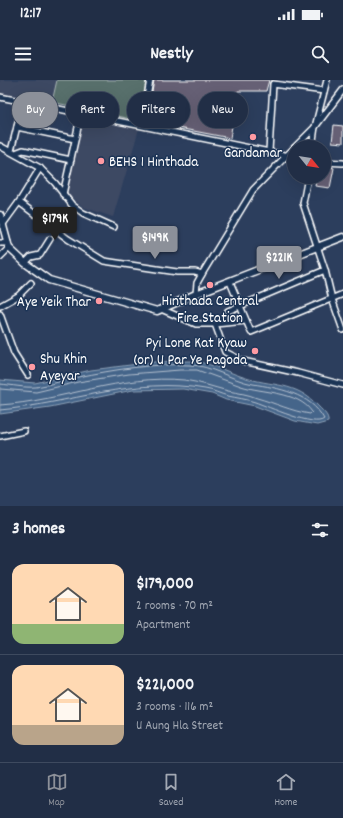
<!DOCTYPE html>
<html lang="en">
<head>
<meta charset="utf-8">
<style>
	:root { --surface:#212e46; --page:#2d3a51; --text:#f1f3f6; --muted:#a2a8b3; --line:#3e4a5f; --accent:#8c9099 }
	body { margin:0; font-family:Dekko,sans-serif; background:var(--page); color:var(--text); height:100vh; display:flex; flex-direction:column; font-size:15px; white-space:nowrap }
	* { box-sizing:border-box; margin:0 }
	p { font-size:13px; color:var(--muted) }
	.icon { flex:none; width:22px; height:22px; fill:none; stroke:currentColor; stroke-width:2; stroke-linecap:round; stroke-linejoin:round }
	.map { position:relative; height:426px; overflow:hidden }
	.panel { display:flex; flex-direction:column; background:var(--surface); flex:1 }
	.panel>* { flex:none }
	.top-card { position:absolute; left:12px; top:12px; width:319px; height:36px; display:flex; gap:8px }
	.needle { width:26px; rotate:120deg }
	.controls { position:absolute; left:287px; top:60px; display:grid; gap:8px }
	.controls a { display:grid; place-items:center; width:44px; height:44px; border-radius:50%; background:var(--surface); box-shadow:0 4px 16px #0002,0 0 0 1px var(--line); font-size:20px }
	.price { position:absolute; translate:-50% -34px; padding:0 9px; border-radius:4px; background:var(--accent); color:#fff; font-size:13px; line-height:26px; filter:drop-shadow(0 1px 2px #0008) }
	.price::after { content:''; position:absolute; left:50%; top:24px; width:12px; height:9px; margin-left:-6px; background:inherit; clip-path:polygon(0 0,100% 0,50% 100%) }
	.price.active { background:#222; color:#fff }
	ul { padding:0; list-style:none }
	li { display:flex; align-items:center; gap:12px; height:100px; padding:0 12px }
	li+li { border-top:1px solid var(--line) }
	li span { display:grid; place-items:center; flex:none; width:112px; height:80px; border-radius:12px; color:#555 }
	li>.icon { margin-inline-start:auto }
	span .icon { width:48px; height:48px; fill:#fffc; stroke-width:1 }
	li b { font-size:17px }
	h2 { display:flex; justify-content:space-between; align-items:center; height:48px; padding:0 12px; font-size:17px }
	.chip { padding:0 14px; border-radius:18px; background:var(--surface); box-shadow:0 4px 16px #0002,0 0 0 1px var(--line); font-size:14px; line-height:36px }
	.chip.active { background:var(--accent); color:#fff }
	.status { display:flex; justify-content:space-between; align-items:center; height:28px; padding:0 20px; background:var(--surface); direction:ltr }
	.status svg { height:11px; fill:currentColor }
	header { display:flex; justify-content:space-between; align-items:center; height:52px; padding:0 12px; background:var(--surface); font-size:18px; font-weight:700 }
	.tab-bar { display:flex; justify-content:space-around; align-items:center; height:56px; border-top:1px solid var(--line); background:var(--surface); font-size:11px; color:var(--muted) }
	.tab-bar a { display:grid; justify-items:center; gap:2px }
	.tab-bar .active { color:var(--accent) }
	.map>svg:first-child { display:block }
	.built { fill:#3d4864 }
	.green { fill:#58706c; stroke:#acb8b6 }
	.water { fill:#45658a; stroke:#8fa3b9 }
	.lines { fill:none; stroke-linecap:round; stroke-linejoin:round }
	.shore { stroke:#b5c1d0; stroke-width:1 }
	.building { fill:#666175; stroke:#fff }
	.minor-casing { stroke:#fff; stroke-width:8 }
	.major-casing { stroke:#fff; stroke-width:9 }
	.minor { stroke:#1d3557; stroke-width:5 }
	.major { stroke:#1d3557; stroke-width:6 }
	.poi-dot { fill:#ff9aa2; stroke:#1d3557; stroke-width:1.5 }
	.labels { text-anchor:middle; stroke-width:3; stroke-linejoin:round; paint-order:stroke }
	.poi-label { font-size:15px; fill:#fff; stroke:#1d3557 }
</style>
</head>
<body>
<div class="status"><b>12:17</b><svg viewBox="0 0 49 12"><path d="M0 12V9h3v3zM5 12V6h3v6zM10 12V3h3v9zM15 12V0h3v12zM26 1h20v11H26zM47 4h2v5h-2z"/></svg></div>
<header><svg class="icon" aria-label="menu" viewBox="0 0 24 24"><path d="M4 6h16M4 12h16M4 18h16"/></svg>Nestly<svg class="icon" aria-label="search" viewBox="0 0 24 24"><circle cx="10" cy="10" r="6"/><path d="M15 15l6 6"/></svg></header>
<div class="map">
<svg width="343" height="426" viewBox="0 0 343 426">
	<rect width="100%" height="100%" fill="#2c3e5d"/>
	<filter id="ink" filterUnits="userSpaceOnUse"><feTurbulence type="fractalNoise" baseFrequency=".025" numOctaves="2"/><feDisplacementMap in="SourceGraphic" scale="8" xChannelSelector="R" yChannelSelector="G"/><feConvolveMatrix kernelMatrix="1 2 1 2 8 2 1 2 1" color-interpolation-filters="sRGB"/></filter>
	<g filter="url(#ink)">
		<!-- built -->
		<g class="built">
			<polygon points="0,0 57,0 52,22 0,13"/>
			<polygon points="82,39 139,49 113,137 83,127 66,113"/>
		</g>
		<!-- green -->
		<polygon class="green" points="57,0 146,0 140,41 52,22"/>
		<!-- water -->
		<path class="water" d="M190 281C208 282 225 291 243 297 272 307 296 301 319 327 324 332 329 336 328 342L317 345 295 341 255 326 226 320 212 314 183 309 133 310 50 327 0 334V300L35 303 91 290 154 282Z"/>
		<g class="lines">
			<!-- shore -->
			<g class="shore">
				<path d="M0 304C12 305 24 308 36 307 50 305 64 300 78 297 113 290 153 283 189 285 211 285 231 300 253 304 278 308 310 313 324 339 315 348 267 326 255 322 246 319 237 318 228 316 220 314 213 310 205 309 135 296 69 324 0 330"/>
				<path d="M0 309 36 312 78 302 129 294 180 290H197C212 295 226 301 241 306 262 313 298 311 312 332L310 334C291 331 275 323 257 318 248 314 238 313 228 311 213 307 199 302 184 300 121 294 62 321 0 325"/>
			</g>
		</g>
		<!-- building -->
		<g class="building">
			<polygon points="154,0 269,0 266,11 238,11 230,58 147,42"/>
			<polygon points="334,45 343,46 343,63 332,62"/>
			<polygon points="324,86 334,88 330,108 315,106 317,97 324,97"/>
		</g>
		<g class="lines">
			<defs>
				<g id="minor">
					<polyline points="0,17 294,77"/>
					<polyline points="142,45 150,0"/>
					<polyline points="17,47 75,59"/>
					<polyline points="0,66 40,88 55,103 72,125 83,133 114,147"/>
					<polyline points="295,67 315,47 343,10"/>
					<polyline points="312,67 315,47 327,0"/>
					<polyline points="11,71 23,22"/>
					<polyline points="269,71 273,4 324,11"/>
					<polyline points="15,73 23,70 71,80"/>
					<polyline points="324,82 343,83"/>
					<polyline points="308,97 303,123 325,190 332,219 343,250"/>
					<polyline points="63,114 81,34"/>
					<polyline points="19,122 68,159 104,181 177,192 195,192 202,194"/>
					<polyline points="3,144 19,122 40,88"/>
					<polyline points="0,163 8,163"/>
					<polyline points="0,177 9,168"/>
					<polyline points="25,183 31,177 40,175 50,159"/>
					<polyline points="230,202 251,252 343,214"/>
					<polyline points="196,214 197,203 202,194 253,110 294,68"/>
					<polyline points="0,226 18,216 31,203"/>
					<polyline points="161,229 196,244 215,244 246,241"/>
					<polyline points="228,231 325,190"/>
					<polyline points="0,234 14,273 28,295"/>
					<polyline points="215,244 225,272 243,281 298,293 343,305"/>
					<polyline points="0,356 24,351"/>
				</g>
				<polyline id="major" points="0,135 9,168 25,183 49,200 157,231 196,214 343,157"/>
			</defs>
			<!-- minor casing -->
			<use href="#minor" class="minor-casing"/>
			<!-- major casing -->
			<use href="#major" class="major-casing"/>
			<!-- minor -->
			<use href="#minor" class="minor"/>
			<!-- major -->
			<use href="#major" class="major"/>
		</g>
	</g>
	<!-- markers -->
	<g class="poi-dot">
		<circle cx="253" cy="57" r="4"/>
		<circle cx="101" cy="81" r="4"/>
		<circle cx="210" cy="205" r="4"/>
		<circle cx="99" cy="221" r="4"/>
		<circle cx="255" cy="271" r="4"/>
		<circle cx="32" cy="287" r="4"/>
	</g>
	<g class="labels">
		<!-- poi labels -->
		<g class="poi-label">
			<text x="253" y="77">Gandamar</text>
			<text x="109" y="86" text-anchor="start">BEHS 1 Hinthada</text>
			<text x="210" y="225">Hinthada Central<tspan x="210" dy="17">Fire Station</tspan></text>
			<text x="91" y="226" text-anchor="end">Aye Yeik Thar</text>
			<text x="247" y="267" text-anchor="end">Pyi Lone Kat Kyaw<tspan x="247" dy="17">(or) U Par Ye Pagoda</tspan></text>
			<text x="40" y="283" text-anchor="start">Shu Khin<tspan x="40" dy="17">Ayeyar</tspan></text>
		</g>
	</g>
</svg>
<div class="controls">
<a><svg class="needle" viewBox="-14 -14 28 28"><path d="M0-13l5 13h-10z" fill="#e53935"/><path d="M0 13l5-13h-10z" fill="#a2a8b3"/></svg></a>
</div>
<b class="price active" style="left:55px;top:161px">$179K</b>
<b class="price" style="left:155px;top:180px">$149K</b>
<b class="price" style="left:279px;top:200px">$221K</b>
<div class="top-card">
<a class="chip active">Buy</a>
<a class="chip">Rent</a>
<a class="chip">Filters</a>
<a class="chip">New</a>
</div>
</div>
<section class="panel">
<h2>3 homes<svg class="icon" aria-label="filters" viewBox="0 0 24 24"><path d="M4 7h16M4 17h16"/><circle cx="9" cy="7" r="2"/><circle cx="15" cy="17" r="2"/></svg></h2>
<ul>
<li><span style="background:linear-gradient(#ffd9b3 75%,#8fb573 0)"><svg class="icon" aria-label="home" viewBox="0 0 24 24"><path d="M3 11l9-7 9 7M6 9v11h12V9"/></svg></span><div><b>$179,000</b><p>2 rooms · 70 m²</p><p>Apartment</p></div></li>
<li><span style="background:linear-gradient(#ffd9b3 75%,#b9a48a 0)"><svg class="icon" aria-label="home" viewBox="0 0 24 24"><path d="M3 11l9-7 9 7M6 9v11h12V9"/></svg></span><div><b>$221,000</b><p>3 rooms · 116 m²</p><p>U Aung Hla Street</p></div></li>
</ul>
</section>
<nav class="tab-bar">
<a class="active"><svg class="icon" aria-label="map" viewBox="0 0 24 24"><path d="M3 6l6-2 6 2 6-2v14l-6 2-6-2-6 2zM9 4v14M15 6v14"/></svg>Map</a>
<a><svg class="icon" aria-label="saved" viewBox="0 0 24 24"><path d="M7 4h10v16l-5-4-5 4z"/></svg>Saved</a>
<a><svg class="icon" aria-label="home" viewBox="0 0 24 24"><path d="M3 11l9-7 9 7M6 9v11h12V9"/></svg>Home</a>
</nav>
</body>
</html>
